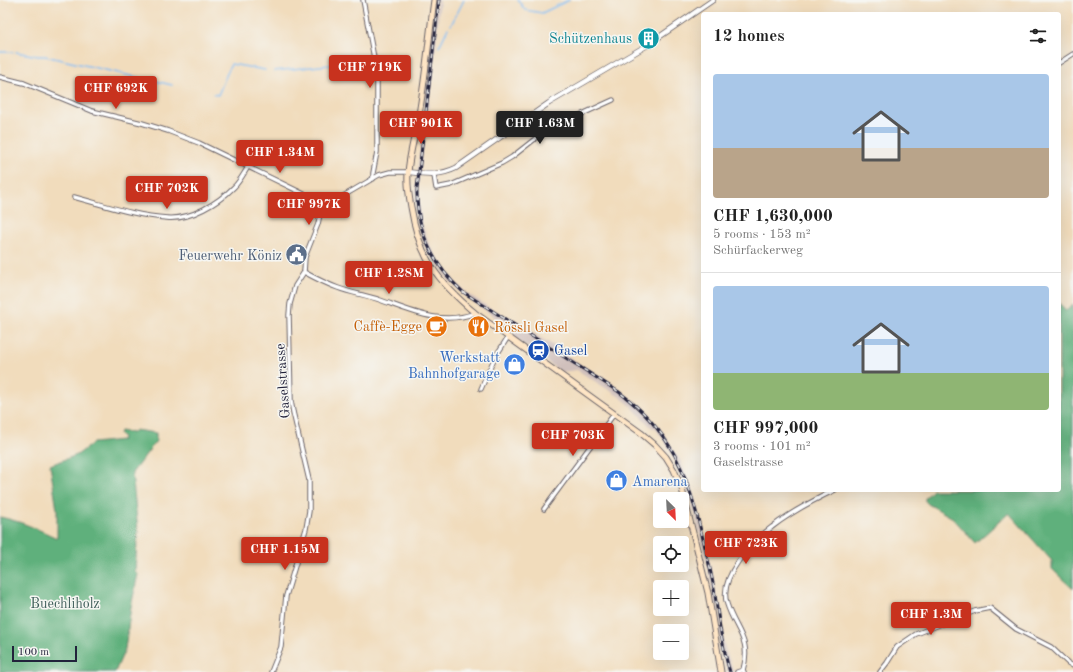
<!DOCTYPE html>
<html lang="en">
<head>
<meta charset="utf-8">
<style>
	:root { --surface:#fff; --page:#f6f6f6; --text:#222; --muted:#767676; --line:#e0e0e0; --accent:#c8321e }
	body { margin:0; font-family:"Old Standard TT",serif; background:var(--page); color:var(--text); height:100vh; display:flex; flex-direction:column; font-size:15px; white-space:nowrap }
	* { box-sizing:border-box; margin:0 }
	p { font-size:13px; color:var(--muted) }
	.icon { flex:none; width:22px; height:22px; fill:none; stroke:currentColor; stroke-width:2; stroke-linecap:round; stroke-linejoin:round }
	.map { position:relative; flex:1; overflow:hidden }
	.panel { position:absolute; left:701px; top:12px; width:360px; height:480px; display:flex; flex-direction:column; background:var(--surface); border-radius:4px; box-shadow:0 4px 16px #0002 }
	.panel>* { flex:none }
	.needle { width:26px; rotate:156deg }
	.buttons { position:absolute; left:653px; top:492px; display:grid; gap:8px }
	.buttons a { display:grid; place-items:center; width:36px; height:36px; border-radius:4px; background:var(--surface); box-shadow:0 4px 16px #0002; font-size:20px }
	.scale { position:absolute; left:12px; bottom:10px; width:65px; box-sizing:border-box; padding-left:4px; border:2px solid #22223b; border-top:0; font-size:11px; line-height:14px; white-space:nowrap; color:#22223b; -webkit-text-stroke:3px #f6f6f2; paint-order:stroke }
	.price { position:absolute; translate:-50% -34px; padding:0 9px; border-radius:4px; background:var(--accent); color:#fff; font-size:13px; line-height:26px; filter:drop-shadow(0 1px 2px #0008) }
	.price::after { content:''; position:absolute; left:50%; top:24px; width:12px; height:9px; margin-left:-6px; background:inherit; clip-path:polygon(0 0,100% 0,50% 100%) }
	.price.selected { background:#222; color:#fff }
	ul { padding:0; list-style:none }
	li { display:grid; align-content:center; gap:8px; height:212px; padding:0 12px }
	li+li { border-top:1px solid var(--line) }
	li span { display:grid; place-items:center; height:124px; border-radius:4px; color:#555 }
	li>.icon { margin-inline-start:auto }
	span .icon { width:72px; height:72px; fill:#fffc; stroke-width:1 }
	li b { font-size:17px }
	h2 { display:flex; justify-content:space-between; align-items:center; height:48px; padding:0 12px; font-size:17px }
	.map>svg:first-child { display:block }
	.industrial { fill:#d0c0bc }
	.forest { fill:#5eb07c; stroke:#40695c }
	.lines { fill:none; stroke-linecap:round; stroke-linejoin:round }
	.stream { stroke:#80bdf3; stroke-width:1.5 }
	.minor-casing { stroke:#6a6368; stroke-width:5.5 }
	.tertiary-casing { stroke:#6a6368; stroke-width:6 }
	.secondary-casing { stroke:#6a6368; stroke-width:7 }
	.minor { stroke:#fff; stroke-width:3.5 }
	.tertiary { stroke:#fff; stroke-width:4.5 }
	.secondary { stroke:#fee5c5; stroke-width:5 }
	.rail-casing { stroke:#22223b; stroke-width:3 }
	.rail { stroke:#f6f6f2; stroke-width:1.5; stroke-dasharray:4.5; stroke-linecap:butt }
	.labels { text-anchor:middle; stroke-width:3; stroke-linejoin:round; paint-order:stroke }
	.culture-label { font-size:14px; fill:#0d838f; stroke:#f6f6f2; text-anchor:end }
	.service-label { font-size:14px; fill:#4e5e75; stroke:#f6f6f2; text-anchor:end }
	.food-label { font-size:14px; fill:#c56008; stroke:#f6f6f2; text-anchor:end }
	.transit-label { font-size:14px; fill:#164399; stroke:#f6f6f2; text-anchor:start }
	.shop-label { font-size:14px; fill:#366cbe; stroke:#f6f6f2; text-anchor:end }
	.street-label { font-size:14px; fill:#22223b; stroke:#f6f6f2 }
	.park-label { font-size:14px; fill:#3e5e59; stroke:#f6f6f2 }
</style>
</head>
<body>
<div class="map">
<svg width="1073" height="672" viewBox="0 0 1073 672">
	<rect width="100%" height="100%" fill="#f6f6f2"/>
	<filter id="ink" filterUnits="userSpaceOnUse"><feTurbulence type="fractalNoise" baseFrequency=".025" numOctaves="2"/><feDisplacementMap in="SourceGraphic" scale="8" xChannelSelector="R" yChannelSelector="G"/><feConvolveMatrix kernelMatrix="1 2 1 2 8 2 1 2 1" color-interpolation-filters="sRGB"/></filter>
	<filter id="wash" filterUnits="userSpaceOnUse"><feTurbulence type="fractalNoise" baseFrequency=".012" numOctaves="4" result="noise"/><feDisplacementMap in="SourceGraphic" scale="16" xChannelSelector="R" yChannelSelector="G"/><feGaussianBlur stdDeviation="0.9" result="paint"/><feColorMatrix in="noise" values="0 0 0 0 0 0 0 0 0 0 0 0 0 0 0 0 0 1.4 0 .05"/><feComposite in="paint" operator="in"/></filter>
	<g filter="url(#wash)">
		<rect width="100%" height="100%" fill="#f1dcbc"/>
		<!-- industrial -->
		<polygon class="industrial" points="437,0 440,0 435,55 418,189 421,220 429,244 444,270 464,291 488,307 556,347 579,364 616,387 640,406 663,433 681,462 694,497 714,580 725,649 734,672 727,672 722,651 711,581 691,498 680,468 665,442 655,428 652,428 630,405 620,397 577,370 561,372 499,327 503,323 462,293 450,282 435,261 424,241 418,221 416,206 416,181"/>
		<!-- forest -->
		<g class="forest">
			<polygon points="1059,303 1066,310 1073,304 1073,589 1052,569 1052,561 1009,513 975,543 953,518 928,504 925,501 925,498 933,490 1059,490"/>
			<path d="M135 430 156 433V441L132 473 138 530 135 571 138 574 131 607 125 649 115 672H0V517C20 521 38 529 57 538V510L50 465 77 455 93 443 122 440 123 437 119 434 120 431 133 433Z"/>
		</g>
		<g class="lines">
			<!-- stream -->
			<g class="stream">
				<polyline points="518,0 525,10 542,13 569,0"/>
				<polyline points="451,25 464,0"/>
				<polyline points="439,47 448,28"/>
				<polyline points="0,52 13,52"/>
				<polyline points="16,52 38,56 45,56 140,78"/>
				<polyline points="274,71 329,65 373,63"/>
				<polyline points="147,79 172,85"/>
				<polyline points="214,94 218,95 231,64 265,70"/>
			</g>
		</g>
	</g>
	<g filter="url(#ink)">
		<g class="lines">
			<defs>
				<g id="minor">
					<polyline points="363,0 377,74 377,152 373,173 373,179"/>
					<polyline points="1059,63 1073,54"/>
					<polyline points="0,77 24,83 92,111 142,123 168,131 199,143 304,194 321,209"/>
					<polyline points="434,175 436,188 451,185 502,163 512,157 545,131 613,100"/>
					<path d="M74 197C105 205 135 216 167 218 191 220 218 203 234 187 240 181 244 173 248 167"/>
					<path d="M304 272C315 278 327 284 338 288 351 293 366 295 380 300 411 311 442 326 475 313"/>
					<polyline points="481,389 494,359 508,337"/>
					<polyline points="544,509 614,414"/>
					<polyline points="271,672 281,647 286,596 306,529 309,511 309,480 293,412 291,401 289,315 290,304 295,286 304,272 305,257 318,224 321,209 379,175 390,172 408,172"/>
					<polyline points="737,672 743,670"/>
					<path d="M744 672 743 670C752 639 735 630 727 604 718 577 752 542 772 527 791 512 814 500 835 490"/>
					<polyline points="880,672 887,663 897,647 916,634 975,611 990,608 1016,629 1051,647 1068,663 1073,666"/>
				</g>
				<path id="tertiary" d="M408 172C425 174 440 176 456 168L549 103 646 46 713 0"/>
				<path id="secondary" d="M434 0C429 36 426 73 420 108 417 130 409 152 408 174 407 185 409 196 411 207 419 257 437 281 475 313L641 433 655 445 666 457 674 470 682 489 708 593 721 672"/>
			</defs>
			<!-- minor casing -->
			<use href="#minor" class="minor-casing"/>
			<!-- tertiary casing -->
			<use href="#tertiary" class="tertiary-casing"/>
			<!-- secondary casing -->
			<use href="#secondary" class="secondary-casing"/>
			<!-- minor -->
			<use href="#minor" class="minor"/>
			<!-- tertiary -->
			<use href="#tertiary" class="tertiary"/>
			<!-- secondary -->
			<use href="#secondary" class="secondary"/>
			<defs>
				<path id="rail" d="M439 0 417 189C416 230 433 265 463 292L619 392C671 431 688 474 702 535 707 555 712 575 715 595 719 621 722 647 730 672"/>
			</defs>
			<!-- rail casing -->
			<use href="#rail" class="rail-casing"/>
			<!-- rail -->
			<use href="#rail" class="rail"/>
		</g>
	</g>
	<!-- icons -->
	<defs>
		<symbol id="building-disc" viewBox="-11 -11 22 22"><circle r="9.5" fill="#0f9aa8" stroke="#f6f6f2"/><path d="M-4-6H4V6H1V3H-1V6H-4ZM-2.5-4.3h1.7v1.8h-1.7ZM.8-4.3h1.7v1.8H.8ZM-2.5-1h1.7V.8h-1.7ZM.8-1h1.7V.8H.8Z" fill="#fff"/></symbol>
		<symbol id="civic-disc" viewBox="-11 -11 22 22"><circle r="9.5" fill="#5c6f8a" stroke="#f6f6f2"/><path d="M-.6-6.5H3V-4.5H.6V-3L4-1V1h2V6H-6V1h2V-1L-.6-3ZM-1.2 2.5V6h2.4V2.5Z" fill="#fff"/></symbol>
		<symbol id="cafe-disc" viewBox="-11 -11 22 22"><circle r="9.5" fill="#e8710a" stroke="#f6f6f2"/><path d="M-5.5-4.5H6V0H3Q3 3.5 0 3.5H-2.5Q-5.5 3.5-5.5 0ZM3-3.2v2h1.7v-2ZM-6 4.5H4V6H-6Z" fill="#fff"/></symbol>
		<symbol id="restaurant-disc" viewBox="-11 -11 22 22"><circle r="9.5" fill="#e8710a" stroke="#f6f6f2"/><path d="M-5-6h1v4h1v-4h1v4h1v-4h1v5L-1.5 .5V6h-2V.5L-5-1ZM5-6V6H3V1.5H1.5Q1.5-4 5-6Z" fill="#fff"/></symbol>
		<symbol id="station-disc" viewBox="-11 -11 22 22"><circle r="9.5" fill="#1a4fb4" stroke="#f6f6f2"/><path d="M-3-6H3Q5-6 5-4V2Q5 4 3 4L4.5 6H3L1.5 4h-3L-3 6H-4.5L-3 4Q-5 4-5 2V-4Q-5-6-3-6ZM-3.5-4v3h7v-3ZM-3.5 1v1.5H-2V1ZM2 1v1.5H3.5V1Z" fill="#fff"/></symbol>
		<symbol id="shop-disc" viewBox="-11 -11 22 22"><circle r="9.5" fill="#3f7fe0" stroke="#f6f6f2"/><path d="M-5-2.5h2.3a2.7 3.5 0 0 1 5.4 0H5L5.5 6h-11ZM-1.5-2.5h3a1.5 2.3 0 0 0-3 0Z" fill="#fff"/></symbol>
	</defs>
	<g fill-rule="evenodd">
		<use href="#building-disc" x="636" y="26" width="25" height="25"/>
		<use href="#civic-disc" x="284" y="242" width="25" height="25"/>
		<use href="#cafe-disc" x="424" y="314" width="25" height="25"/>
		<use href="#restaurant-disc" x="466" y="314" width="25" height="25"/>
		<use href="#station-disc" x="526" y="338" width="25" height="25"/>
		<use href="#shop-disc" x="502" y="352" width="25" height="25"/>
		<use href="#shop-disc" x="604" y="468" width="25" height="25"/>
	</g>
	<g class="labels">
		<!-- culture labels -->
		<g class="culture-label">
			<text x="632" y="43">Schützenhaus</text>
		</g>
		<!-- service labels -->
		<g class="service-label">
			<text x="282" y="260">Feuerwehr Köniz</text>
		</g>
		<!-- food labels -->
		<g class="food-label">
			<text x="422" y="331">Caffè-Egge</text>
			<text x="494" y="332" text-anchor="start">Rössli Gasel</text>
		</g>
		<!-- transit labels -->
		<g class="transit-label">
			<text x="554" y="355">Gasel</text>
		</g>
		<!-- shop labels -->
		<g class="shop-label">
			<text x="500" y="362">Werkstatt<tspan x="500" dy="16">Bahnhofgarage</tspan></text>
			<text x="632" y="486" text-anchor="start">Amarena</text>
		</g>
		<!-- street labels -->
		<g class="street-label">
			<text transform="translate(282 381) rotate(-94)" y="5">Gaselstrasse</text>
		</g>
		<!-- park labels -->
		<g class="park-label">
			<text x="65" y="608">Buechliholz</text>
		</g>
	</g>
</svg>
<div class="buttons">
<a><svg class="needle" viewBox="-14 -14 28 28"><path d="M0-13l5 13h-10z" fill="#e53935"/><path d="M0 13l5-13h-10z" fill="#767676"/></svg></a>
<a><svg class="icon" aria-label="locate" viewBox="0 0 24 24"><circle cx="12" cy="12" r="6"/><path d="M12 2v4M12 18v4M2 12h4M18 12h4"/></svg></a>
<a>+</a>
<a>−</a>
</div>
<div class="scale">100 m</div>
<b class="price" style="left:370px;top:89px">CHF 719K</b>
<b class="price" style="left:116px;top:110px">CHF 692K</b>
<b class="price" style="left:421px;top:145px">CHF 901K</b>
<b class="price selected" style="left:540px;top:145px">CHF 1.63M</b>
<b class="price" style="left:280px;top:174px">CHF 1.34M</b>
<b class="price" style="left:167px;top:210px">CHF 702K</b>
<b class="price" style="left:309px;top:226px">CHF 997K</b>
<b class="price" style="left:389px;top:295px">CHF 1.28M</b>
<b class="price" style="left:573px;top:457px">CHF 703K</b>
<b class="price" style="left:746px;top:565px">CHF 723K</b>
<b class="price" style="left:285px;top:571px">CHF 1.15M</b>
<b class="price" style="left:931px;top:636px">CHF 1.3M</b>
<section class="panel">
<h2>12 homes<svg class="icon" aria-label="filters" viewBox="0 0 24 24"><path d="M4 7h16M4 17h16"/><circle cx="9" cy="7" r="2"/><circle cx="15" cy="17" r="2"/></svg></h2>
<ul>
<li><span style="background:linear-gradient(#a9c7e8 60%,#b9a48a 0)"><svg class="icon" aria-label="home" viewBox="0 0 24 24"><path d="M3 11l9-7 9 7M6 9v11h12V9"/></svg></span><div><b>CHF 1,630,000</b><p>5 rooms · 153 m²</p><p>Schürfackerweg</p></div></li>
<li><span style="background:linear-gradient(#a9c7e8 70%,#8fb573 0)"><svg class="icon" aria-label="home" viewBox="0 0 24 24"><path d="M3 11l9-7 9 7M6 9v11h12V9"/></svg></span><div><b>CHF 997,000</b><p>3 rooms · 101 m²</p><p>Gaselstrasse</p></div></li>
</ul>
</section>
</div>
</body>
</html>
